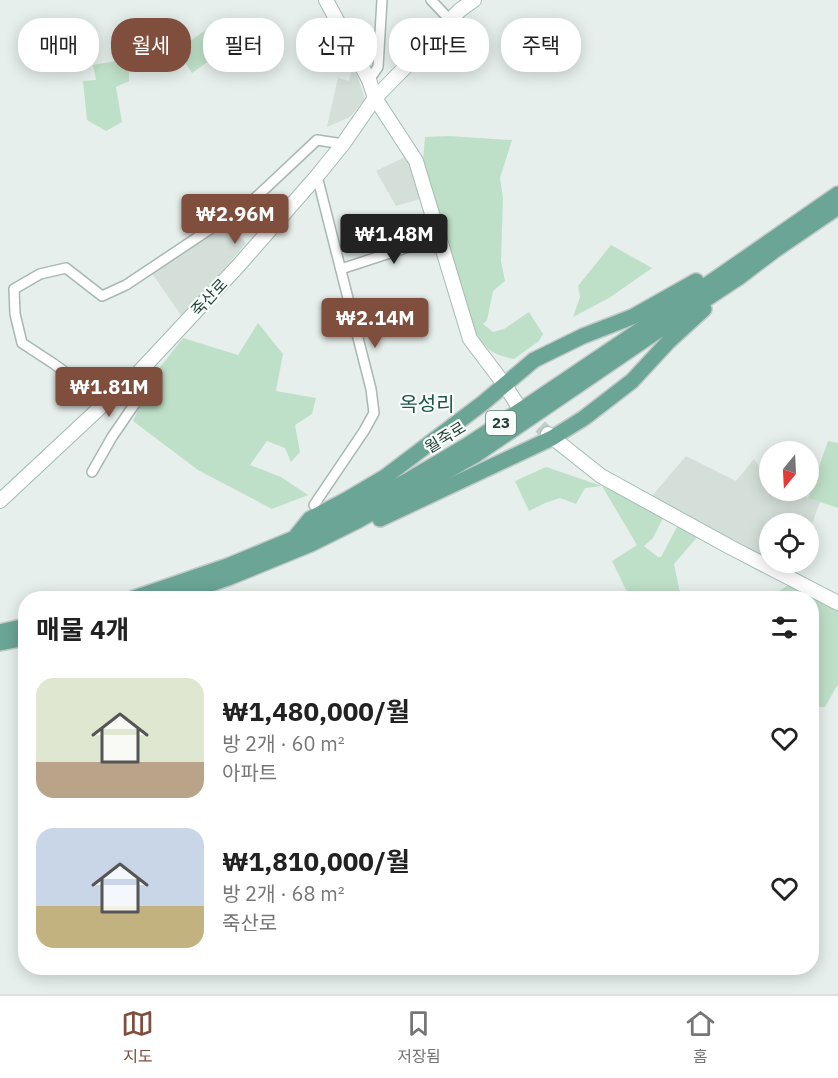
<!DOCTYPE html>
<html lang="ko">
<head>
<meta charset="utf-8">
<style>
	:root { --surface:#fff; --page:#f6f6f6; --text:#222; --muted:#767676; --line:#e0e0e0; --accent:#804e3d }
	body { margin:0; font-family:"IBM Plex Sans","Noto Sans KR",sans-serif; background:var(--page); color:var(--text); height:100vh; display:flex; flex-direction:column; font-size:22px; white-space:nowrap }
	* { box-sizing:border-box; margin:0 }
	p { font-size:20px; color:var(--muted) }
	.icon { flex:none; width:33px; height:33px; fill:none; stroke:currentColor; stroke-width:2; stroke-linecap:round; stroke-linejoin:round }
	.map { position:relative; flex:1; overflow:hidden }
	.side { position:absolute; left:18px; top:591px; width:801px; height:384px; display:flex; flex-direction:column; background:var(--surface); border-radius:24px; box-shadow:0 3px 15px #0003 }
	.side>* { flex:none }
	.banner { position:absolute; left:18px; top:18px; width:802px; height:54px; display:flex; gap:12px }
	.needle { width:39px; rotate:198deg }
	.controls { position:absolute; left:759px; top:441px; display:grid; gap:12px }
	.controls a { display:grid; place-items:center; width:60px; height:60px; border-radius:50%; background:var(--surface); box-shadow:0 3px 15px #0003; font-size:30px }
	.price { position:absolute; translate:-50% -51px; padding:0 14px; border-radius:6px; background:var(--accent); color:#fff; font-size:20px; line-height:39px; filter:drop-shadow(0 2px 3px #0008) }
	.price::after { content:''; position:absolute; left:50%; top:36px; width:18px; height:14px; margin-left:-9px; background:inherit; clip-path:polygon(0 0,100% 0,50% 100%) }
	.price.current { background:#222; color:#fff }
	ul { padding:0; list-style:none }
	li { display:flex; align-items:center; gap:18px; height:150px; padding:0 18px }
	li span { display:grid; place-items:center; flex:none; width:168px; height:120px; border-radius:18px; color:#555 }
	li>.icon { margin-inline-start:auto }
	span .icon { width:72px; height:72px; fill:#fffc; stroke-width:1 }
	li b { font-size:26px }
	h2 { display:flex; justify-content:space-between; align-items:center; height:72px; padding:0 18px; font-size:26px }
	.tag { padding:0 21px; border-radius:24px; background:var(--surface); box-shadow:0 3px 15px #0003; font-size:21px; line-height:54px }
	.tag.current { background:var(--accent); color:#fff }
	.tabs { display:flex; justify-content:space-around; align-items:center; height:84px; border-top:2px solid var(--line); background:var(--surface); font-size:16px; color:var(--muted) }
	.tabs a { display:grid; justify-items:center; gap:3px }
	.tabs .current { color:var(--accent) }
	.map>svg:first-child { display:block }
	.built { fill:#d4dfda }
	.green { fill:#bfe0c8 }
	.lines { fill:none; stroke-linecap:round; stroke-linejoin:round }
	.secondary-tunnel { stroke:#bfccc8; stroke-width:14; stroke-dasharray:14 7; stroke-linecap:butt }
	.street-casing { stroke:#a8b8b2; stroke-width:12 }
	.secondary-casing { stroke:#a4bbb3; stroke-width:16 }
	.primary-casing { stroke:#c2cac8; stroke-width:18 }
	.street { stroke:#fff; stroke-width:9 }
	.secondary { stroke:#fff; stroke-width:14 }
	.primary { stroke:#6aa596; stroke-width:15 }
	.labels { text-anchor:middle; stroke-width:4.5; stroke-linejoin:round; paint-order:stroke }
	.shield { fill:#f7fbf9; stroke:#637a73; stroke-width:1.5 }
	.shield-label { font-size:15px; font-weight:bold; fill:#24423a }
	.street-label { font-size:16px; fill:#24423a; stroke:#f7fbf9 }
	.quarter-label { font-size:20px; fill:#1f5548; stroke:#f7fbf9 }
</style>
</head>
<body>
<div class="map">
<svg width="838" height="994" viewBox="0 0 838 994">
	<rect width="100%" height="100%" fill="#e6efeb"/>
	<!-- built -->
	<g class="built">
		<polygon points="353,63 365,99 350,117 327,127 338,78 349,81"/>
		<polygon points="409,155 423,198 396,206 376,171"/>
		<polygon points="224,223 246,243 183,318 151,272"/>
		<polygon points="686,456 736,481 754,459 769,482 770,490 790,491 820,502 809,532 808,524 770,524 769,561 651,497"/>
	</g>
	<!-- green -->
	<g class="green">
		<polygon points="213,25 230,46 192,73 177,50"/>
		<polygon points="144,56 145,63 134,68 129,72 129,81 116,87 122,122 106,131 87,120 83,81 96,80 93,65"/>
		<path d="M448 136 512 140 500 178 503 198 501 261 505 281 493 291 487 320 483 324 493 332 504 329 529 312 543 334 539 341 514 359C485 354 479 341 468 315L423 160 425 137Z"/>
		<polygon points="611,245 652,268 609,298 573,317 580,297 578,286"/>
		<polygon points="258,323 283,354 276,391 316,398 312,414 295,425 300,452 291,462 285,448 267,441 250,465 281,477 308,495 272,509 198,470 133,421 154,375 183,338 238,355"/>
		<polygon points="828,441 838,443 838,508 808,498"/>
		<polygon points="546,467 602,486 664,516 653,538 644,546 658,557 661,557 679,523 699,535 674,564 681,598 630,598 612,561 637,545 602,486 585,488 576,504 560,498 545,503 529,511 515,481"/>
		<polygon points="790,584 838,611 838,684 825,707 812,707 812,598 770,598 773,595"/>
	</g>
	<g class="lines">
		<!-- secondary-tunnel -->
		<polyline class="secondary-tunnel" points="525,412 548,434"/>
		<defs>
			<g id="street">
				<polyline points="431,0 450,20"/>
				<polyline points="369,80 378,67 382,0"/>
				<polyline points="341,269 439,237"/>
				<polyline points="106,402 54,364 22,343 15,314 14,289 40,274 66,268 102,296 126,285 252,201 317,140 343,144"/>
				<polyline points="92,472 112,437 138,399 141,370"/>
				<polyline points="314,505 364,431 374,413 371,389 317,176"/>
			</g>
			<g id="secondary">
				<polyline points="326,0 369,80 375,98 416,161 470,339 504,384 517,404"/>
				<polyline points="548,434 601,476 730,547 838,603"/>
				<polyline points="0,501 106,402 131,381 141,370 239,265 317,176 343,144 375,98 423,49 450,20 460,10 474,0"/>
			</g>
			<g id="primary">
				<polyline points="380,519 552,438 584,418 632,381 669,341 704,309"/>
				<polyline points="297,535 310,519 346,500 385,477 483,403 534,360 583,336 632,317 696,281"/>
				<polyline points="134,598 230,565 295,538 349,512 412,478 466,446 533,402 714,280 838,194"/>
				<polyline points="171,598 228,578 311,544 359,520 474,456 653,334 738,278 775,250 838,207"/>
				<polyline points="0,632 26,626"/>
				<polyline points="0,643 26,638"/>
			</g>
		</defs>
		<!-- street casing -->
		<use href="#street" class="street-casing"/>
		<!-- secondary casing -->
		<use href="#secondary" class="secondary-casing"/>
		<!-- primary casing -->
		<use href="#primary" class="primary-casing"/>
		<!-- street -->
		<use href="#street" class="street"/>
		<!-- secondary -->
		<use href="#secondary" class="secondary"/>
		<!-- primary -->
		<use href="#primary" class="primary"/>
	</g>
	<g class="labels">
		<!-- shield labels -->
		<rect class="shield" x="486" y="411" width="30" height="24" rx="4.5"/>
		<g class="shield-label">
			<text x="501" y="428">23</text>
		</g>
		<!-- street labels -->
		<g class="street-label">
			<text transform="translate(209 297) rotate(-47)" y="6">죽산로</text>
			<text transform="translate(445 437) rotate(-32)" y="6">월죽로</text>
		</g>
		<!-- quarter labels -->
		<g class="quarter-label">
			<text x="427" y="411">옥성리</text>
		</g>
	</g>
</svg>
<div class="controls">
<a><svg class="needle" viewBox="-14 -14 28 28"><path d="M0-13l5 13h-10z" fill="#e53935"/><path d="M0 13l5-13h-10z" fill="#767676"/></svg></a>
<a><svg class="icon" aria-label="locate" viewBox="0 0 24 24"><circle cx="12" cy="12" r="6"/><path d="M12 2v4M12 18v4M2 12h4M18 12h4"/></svg></a>
</div>
<b class="price" style="left:235px;top:245px">₩2.96M</b>
<b class="price current" style="left:394px;top:265px">₩1.48M</b>
<b class="price" style="left:375px;top:349px">₩2.14M</b>
<b class="price" style="left:109px;top:418px">₩1.81M</b>
<div class="banner">
<a class="tag">매매</a>
<a class="tag current">월세</a>
<a class="tag">필터</a>
<a class="tag">신규</a>
<a class="tag">아파트</a>
<a class="tag">주택</a>
</div>
<section class="side">
<h2>매물 4개<svg class="icon" aria-label="filters" viewBox="0 0 24 24"><path d="M4 7h16M4 17h16"/><circle cx="9" cy="7" r="2"/><circle cx="15" cy="17" r="2"/></svg></h2>
<ul>
<li><span style="background:linear-gradient(#dfe7d0 70%,#b9a48a 0)"><svg class="icon" aria-label="home" viewBox="0 0 24 24"><path d="M3 11l9-7 9 7M6 9v11h12V9"/></svg></span><div><b>₩1,480,000/월</b><p>방 2개 · 60 m²</p><p>아파트</p></div><svg class="icon" aria-label="heart" viewBox="0 0 24 24"><path d="M12 20l-8-8c-3-5 5-10 8-4 3-6 11-1 8 4z"/></svg></li>
<li><span style="background:linear-gradient(#c9d6e8 65%,#c2b280 0)"><svg class="icon" aria-label="home" viewBox="0 0 24 24"><path d="M3 11l9-7 9 7M6 9v11h12V9"/></svg></span><div><b>₩1,810,000/월</b><p>방 2개 · 68 m²</p><p>죽산로</p></div><svg class="icon" aria-label="heart" viewBox="0 0 24 24"><path d="M12 20l-8-8c-3-5 5-10 8-4 3-6 11-1 8 4z"/></svg></li>
</ul>
</section>
</div>
<nav class="tabs">
<a class="current"><svg class="icon" aria-label="map" viewBox="0 0 24 24"><path d="M3 6l6-2 6 2 6-2v14l-6 2-6-2-6 2zM9 4v14M15 6v14"/></svg>지도</a>
<a><svg class="icon" aria-label="saved" viewBox="0 0 24 24"><path d="M7 4h10v16l-5-4-5 4z"/></svg>저장됨</a>
<a><svg class="icon" aria-label="home" viewBox="0 0 24 24"><path d="M3 11l9-7 9 7M6 9v11h12V9"/></svg>홈</a>
</nav>
</body>
</html>
